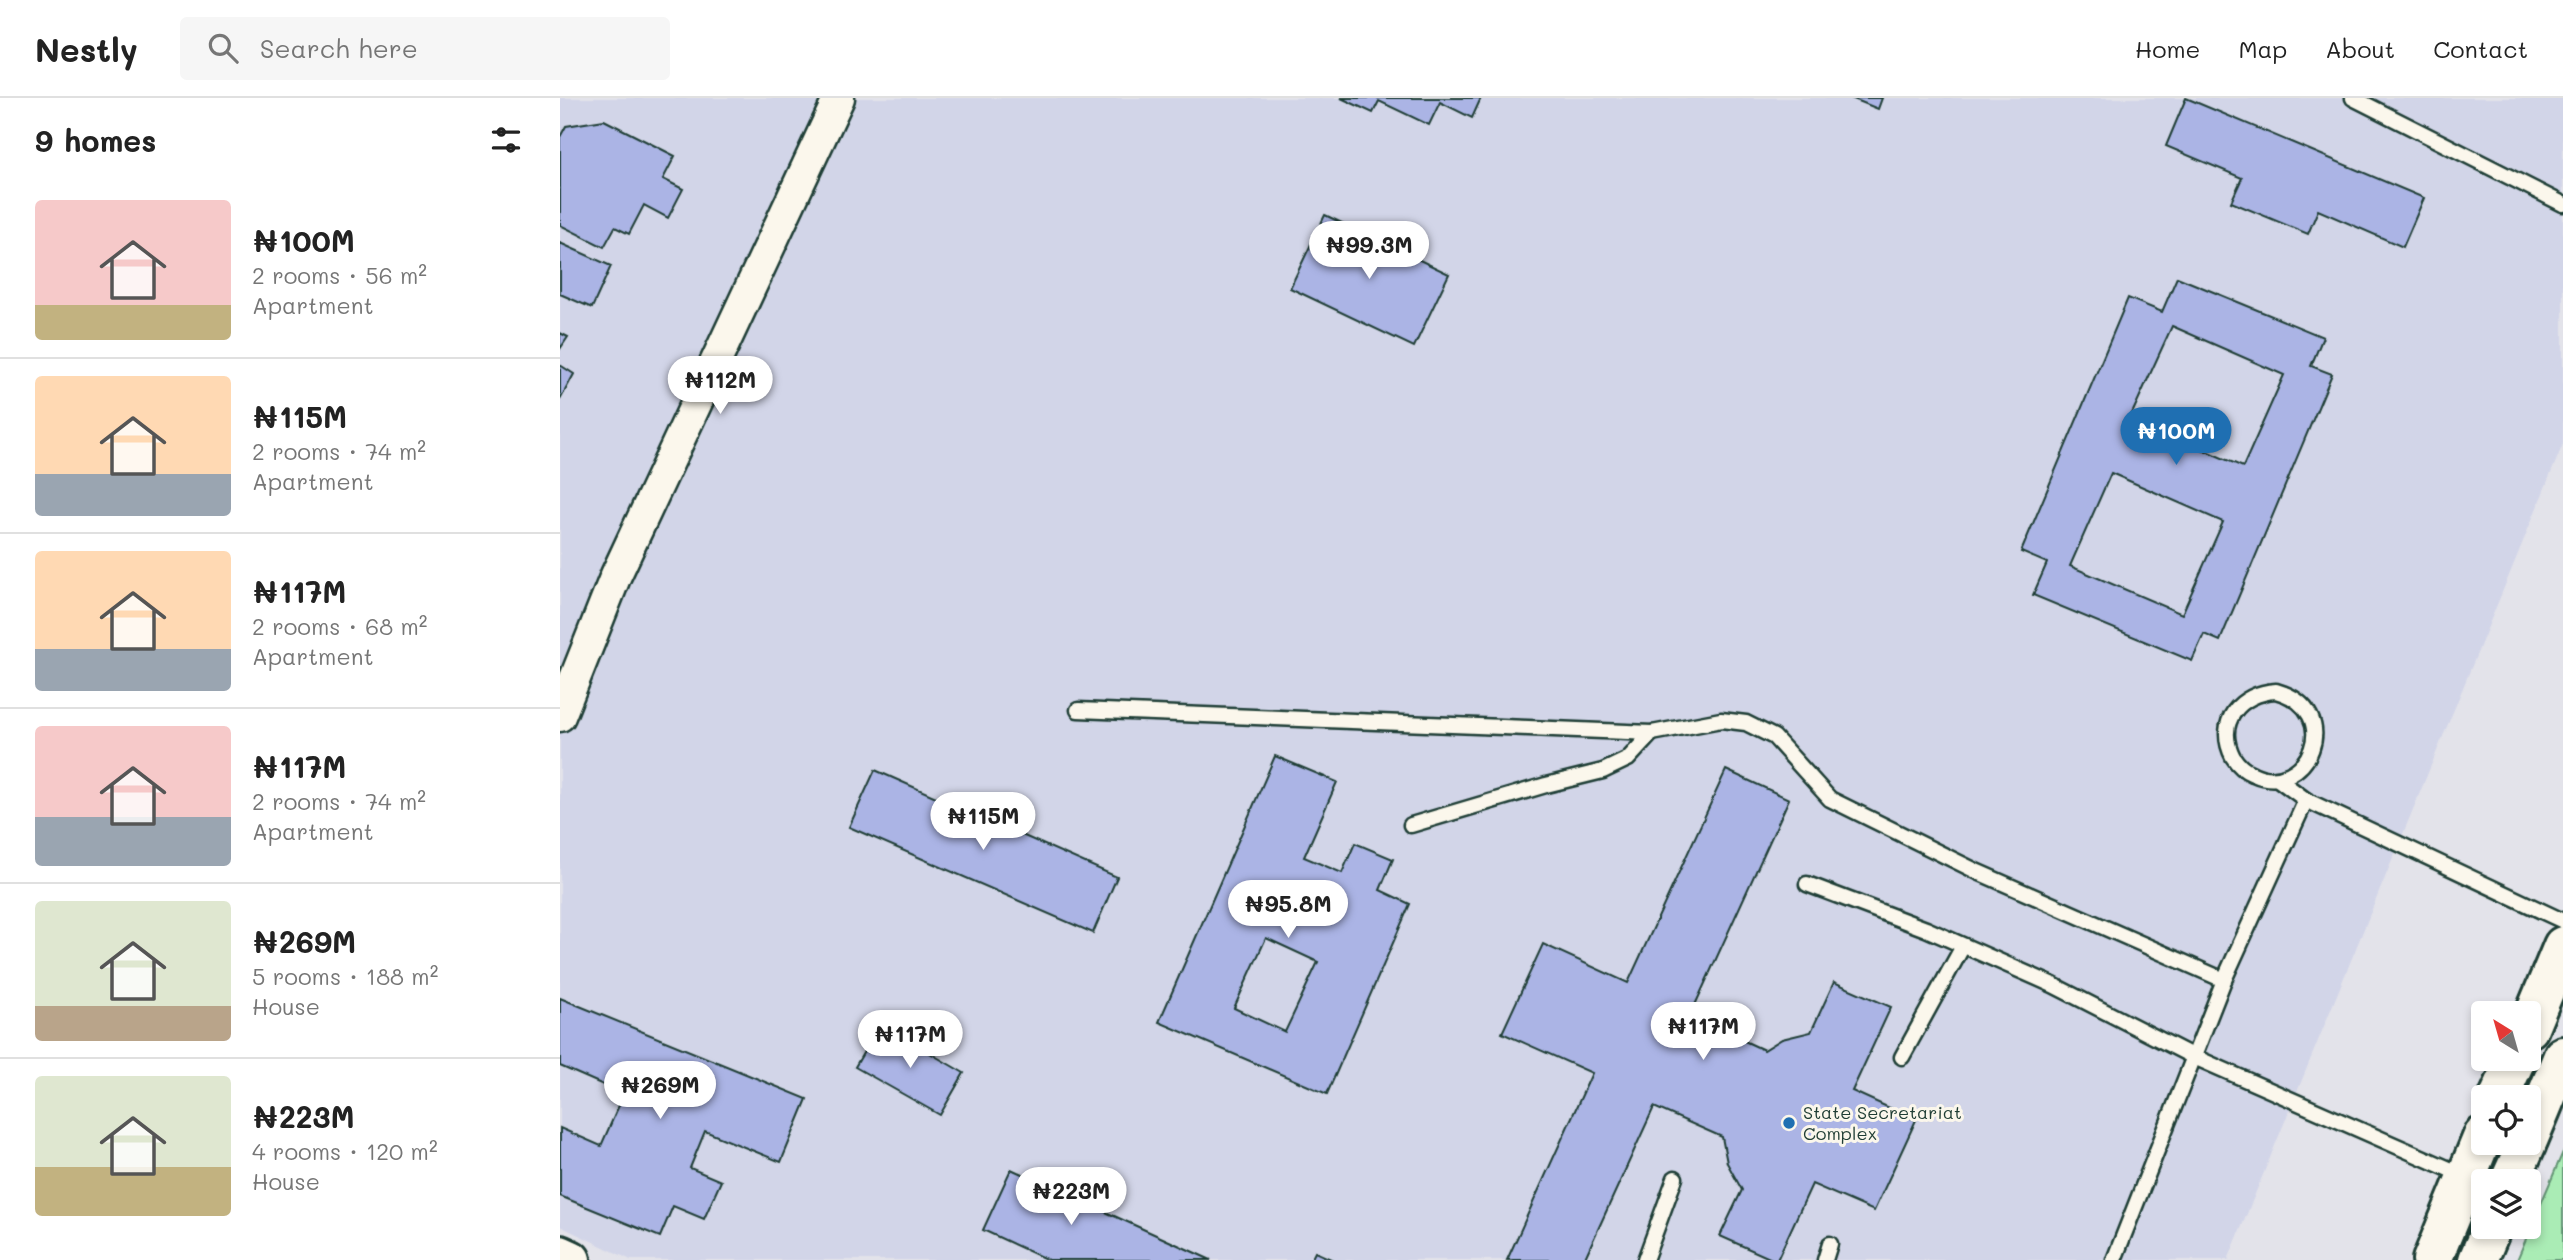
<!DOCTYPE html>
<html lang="en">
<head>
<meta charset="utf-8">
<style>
	:root { --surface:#fff; --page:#f6f6f6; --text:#222; --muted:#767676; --line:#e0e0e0; --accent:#1f6fb2 }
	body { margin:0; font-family:Mali,sans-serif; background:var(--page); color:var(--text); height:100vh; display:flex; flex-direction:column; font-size:26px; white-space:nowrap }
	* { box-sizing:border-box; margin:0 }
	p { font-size:23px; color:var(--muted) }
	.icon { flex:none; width:38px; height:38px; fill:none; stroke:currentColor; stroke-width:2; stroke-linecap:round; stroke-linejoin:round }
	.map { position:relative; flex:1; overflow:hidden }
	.sheet { display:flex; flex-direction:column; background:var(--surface); width:560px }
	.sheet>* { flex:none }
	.needle { width:46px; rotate:323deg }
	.tools { position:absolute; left:1911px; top:903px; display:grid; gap:14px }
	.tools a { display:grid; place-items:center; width:70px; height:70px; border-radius:7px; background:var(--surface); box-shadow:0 4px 10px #0003; font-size:35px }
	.price { position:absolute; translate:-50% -60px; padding:0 16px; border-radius:24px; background:#fff; color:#222; font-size:23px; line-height:46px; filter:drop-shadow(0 2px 4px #0008) }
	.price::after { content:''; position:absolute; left:50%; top:42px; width:21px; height:16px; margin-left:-10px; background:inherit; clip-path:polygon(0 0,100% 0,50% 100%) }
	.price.current { background:var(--accent); color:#fff }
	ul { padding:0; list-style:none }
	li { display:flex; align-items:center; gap:21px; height:175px; padding:0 35px }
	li+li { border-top:2px solid var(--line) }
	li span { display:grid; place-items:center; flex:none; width:196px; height:140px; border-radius:7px; color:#555 }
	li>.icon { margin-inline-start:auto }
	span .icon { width:84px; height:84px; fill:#fffc; stroke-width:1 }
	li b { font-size:30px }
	h2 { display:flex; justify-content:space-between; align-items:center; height:84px; padding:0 35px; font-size:30px }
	header { display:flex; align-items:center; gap:42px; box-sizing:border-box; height:98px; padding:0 35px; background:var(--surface); border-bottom:2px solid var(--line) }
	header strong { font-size:33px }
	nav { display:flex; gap:38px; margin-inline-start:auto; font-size:24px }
	.search { width:490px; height:63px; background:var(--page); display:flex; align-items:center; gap:18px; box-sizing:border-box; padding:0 24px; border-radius:7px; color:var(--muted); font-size:26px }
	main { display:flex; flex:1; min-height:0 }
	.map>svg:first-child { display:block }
	.built { fill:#d2d5e8 }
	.green { fill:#aaecb5; stroke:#649474; stroke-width:2 }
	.building { fill:#abb4e5; stroke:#1f3d34; stroke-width:2; fill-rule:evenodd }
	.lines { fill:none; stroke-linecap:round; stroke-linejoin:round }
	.lane-casing { stroke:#1f3d34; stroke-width:19 }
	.street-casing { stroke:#1f3d34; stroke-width:35 }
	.secondary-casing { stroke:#1f3d34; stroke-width:44 }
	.lane { stroke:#fbf7ec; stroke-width:14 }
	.street { stroke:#fbf7ec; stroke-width:30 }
	.secondary { stroke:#fbf7ec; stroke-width:38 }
	.poi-dot { fill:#1f6fb2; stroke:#fbf7ec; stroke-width:2.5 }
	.labels { text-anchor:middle; stroke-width:6; stroke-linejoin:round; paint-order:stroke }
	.poi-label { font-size:18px; fill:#1f3d34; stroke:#fbf7ec; text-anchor:start }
</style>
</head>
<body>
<header>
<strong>Nestly</strong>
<div class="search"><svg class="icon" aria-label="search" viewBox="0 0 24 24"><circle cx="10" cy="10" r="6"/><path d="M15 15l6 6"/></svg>Search here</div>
<nav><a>Home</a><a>Map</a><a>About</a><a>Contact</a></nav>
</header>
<main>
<section class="sheet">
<h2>9 homes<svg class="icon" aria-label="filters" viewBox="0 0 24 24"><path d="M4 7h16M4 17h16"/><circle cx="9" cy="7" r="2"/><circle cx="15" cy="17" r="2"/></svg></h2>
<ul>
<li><span style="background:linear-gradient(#f6c9c9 75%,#c2b280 0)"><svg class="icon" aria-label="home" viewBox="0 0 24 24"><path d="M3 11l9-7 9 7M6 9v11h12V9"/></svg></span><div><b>₦100M</b><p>2 rooms · 56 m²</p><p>Apartment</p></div></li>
<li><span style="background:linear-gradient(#ffd9b3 70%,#9aa5b1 0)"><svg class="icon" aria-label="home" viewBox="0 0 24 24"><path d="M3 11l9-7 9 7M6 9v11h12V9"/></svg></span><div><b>₦115M</b><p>2 rooms · 74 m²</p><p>Apartment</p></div></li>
<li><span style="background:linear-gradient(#ffd9b3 70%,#9aa5b1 0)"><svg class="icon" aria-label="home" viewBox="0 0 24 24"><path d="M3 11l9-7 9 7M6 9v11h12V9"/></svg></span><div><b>₦117M</b><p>2 rooms · 68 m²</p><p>Apartment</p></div></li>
<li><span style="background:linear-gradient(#f6c9c9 65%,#9aa5b1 0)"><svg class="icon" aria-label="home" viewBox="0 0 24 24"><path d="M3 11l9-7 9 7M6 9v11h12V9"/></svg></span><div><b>₦117M</b><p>2 rooms · 74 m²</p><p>Apartment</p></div></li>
<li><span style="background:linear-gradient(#dfe7d0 75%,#b9a48a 0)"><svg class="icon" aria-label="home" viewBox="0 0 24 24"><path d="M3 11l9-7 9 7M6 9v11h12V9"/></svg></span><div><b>₦269M</b><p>5 rooms · 188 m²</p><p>House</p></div></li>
<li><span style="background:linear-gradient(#dfe7d0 65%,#c2b280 0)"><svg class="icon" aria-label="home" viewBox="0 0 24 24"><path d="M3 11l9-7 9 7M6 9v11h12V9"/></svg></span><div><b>₦223M</b><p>4 rooms · 120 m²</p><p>House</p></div></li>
</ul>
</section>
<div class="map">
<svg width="2003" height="1162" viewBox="0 0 2003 1162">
	<rect width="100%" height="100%" fill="#e3e3ea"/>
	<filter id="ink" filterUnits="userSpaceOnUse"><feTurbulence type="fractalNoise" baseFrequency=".0143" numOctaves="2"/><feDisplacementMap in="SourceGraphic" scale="14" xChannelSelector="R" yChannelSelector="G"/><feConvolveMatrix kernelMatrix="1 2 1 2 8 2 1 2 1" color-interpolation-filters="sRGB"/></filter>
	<g filter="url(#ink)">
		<!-- built -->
		<polygon class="built" points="0,0 2003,0 2003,346 1668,1162 71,1162 0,1128"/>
		<!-- green -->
		<polygon class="green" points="2003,1054 2003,1162 1957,1162"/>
		<!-- building -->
		<g class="building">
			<polygon points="781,0 921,0 912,20 880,4 869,27 819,3 813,15"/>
			<polygon points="1291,0 1322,0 1318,11"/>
			<polygon points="1626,0 1864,100 1843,149 1758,112 1748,136 1671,104 1682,80 1606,48"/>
			<polygon points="44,22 115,58 103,81 123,91 108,120 84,107 69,136 55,129 44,149 0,127 0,39 6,28"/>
			<polygon points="765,117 889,176 854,249 730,190"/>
			<polygon points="0,145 51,168 32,210 0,196"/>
			<path d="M1617 179 1763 239 1751 268 1772 276 1660 543 1644 536 1632 563 1473 497 1487 465 1461 454 1568 200 1602 214ZM1612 228 1724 277 1683 369 1570 320ZM1551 375 1663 424 1622 516 1510 468Z"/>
			<polygon points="0,235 8,239 0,251"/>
			<polygon points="0,267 14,276 0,302"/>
			<path d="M715 658 777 684 744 759 782 775 795 745 833 761 820 792 850 806 767 996 599 924ZM706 840 758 864 725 934 674 910Z"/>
			<polygon points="315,672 557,779 533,835 289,729"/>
			<polygon points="1166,672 1229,701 1130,918 1204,952 1222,941 1251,934 1274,884 1331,909 1292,993 1356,1022 1314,1113 1252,1086 1217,1162 1214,1162 1160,1138 1182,1092 1167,1065 1162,1039 1094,1009 1024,1162 947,1162 1032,975 942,935 983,846 1068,885"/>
			<polygon points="0,900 247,1001 221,1064 145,1033 130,1070 161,1083 144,1121 113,1108 100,1139 0,1098 0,1030 41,1048 64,996 0,968"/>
			<polygon points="320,926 404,975 380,1017 295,969"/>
			<polygon points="451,1071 651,1162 488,1162 423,1132"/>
			<polygon points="755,1154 773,1162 751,1162"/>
		</g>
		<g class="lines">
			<defs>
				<g id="lane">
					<polyline points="1793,0 2003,106"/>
					<path d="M1716 593C1787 613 1747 701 1693 676 1685 673 1678 667 1673 659 1655 624 1680 595 1716 593Z"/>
					<polyline points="518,612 1092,635 1161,622 1186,625 1214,639 1270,701 1418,774 1664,882"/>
					<polyline points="1719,682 1746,702 2003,823"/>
					<polyline points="851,727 986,687 1043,673 1068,661 1092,635"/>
					<polyline points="1247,786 1366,831 1493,887 1632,958 1905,1078"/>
					<polyline points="1342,959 1403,848"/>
					<polyline points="1085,1162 1115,1080"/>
					<polyline points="1265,1162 1270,1146"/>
					<polyline points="1554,1162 1664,882 1746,702"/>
				</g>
				<polyline id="street" points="0,618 56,477 279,0"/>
				<g id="secondary">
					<polyline points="1969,930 2003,848"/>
					<polyline points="1939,999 1956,961"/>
					<polyline points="1969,1040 2003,958"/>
					<polyline points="1950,1083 1967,1045"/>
					<polyline points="0,1157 11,1162"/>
					<polyline points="1872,1162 1923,1038"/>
					<polyline points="1918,1162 1932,1129"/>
				</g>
			</defs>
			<!-- lane casing -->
			<use href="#lane" class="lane-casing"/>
			<!-- street casing -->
			<use href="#street" class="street-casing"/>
			<!-- secondary casing -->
			<use href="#secondary" class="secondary-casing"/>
			<!-- lane -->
			<use href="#lane" class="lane"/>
			<!-- street -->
			<use href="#street" class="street"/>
			<!-- secondary -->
			<use href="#secondary" class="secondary"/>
		</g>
	</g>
	<!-- markers -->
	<circle class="poi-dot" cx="1229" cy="1025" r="7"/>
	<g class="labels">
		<!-- poi labels -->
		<g class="poi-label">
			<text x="1243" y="1021">State Secretariat<tspan x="1243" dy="21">Complex</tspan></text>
		</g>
	</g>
</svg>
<div class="tools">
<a><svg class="needle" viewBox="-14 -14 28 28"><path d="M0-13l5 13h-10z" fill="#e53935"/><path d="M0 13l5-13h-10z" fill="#767676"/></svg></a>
<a><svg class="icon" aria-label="locate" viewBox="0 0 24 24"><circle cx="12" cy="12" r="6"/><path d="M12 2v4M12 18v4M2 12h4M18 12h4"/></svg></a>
<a><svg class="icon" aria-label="layers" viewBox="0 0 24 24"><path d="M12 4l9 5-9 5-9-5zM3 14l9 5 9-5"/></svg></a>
</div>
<b class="price" style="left:809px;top:183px">₦99.3M</b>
<b class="price" style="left:160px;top:318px">₦112M</b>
<b class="price current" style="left:1616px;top:369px">₦100M</b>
<b class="price" style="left:423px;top:754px">₦115M</b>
<b class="price" style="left:728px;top:842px">₦95.8M</b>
<b class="price" style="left:1143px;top:964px">₦117M</b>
<b class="price" style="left:350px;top:972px">₦117M</b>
<b class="price" style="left:100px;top:1023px">₦269M</b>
<b class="price" style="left:511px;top:1129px">₦223M</b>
</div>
</main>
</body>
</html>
